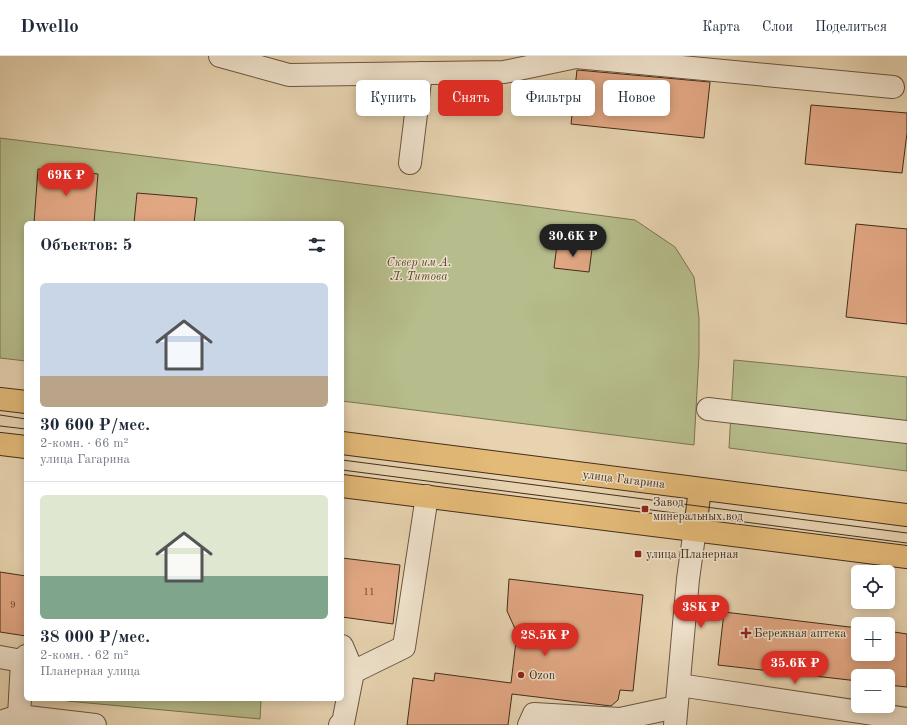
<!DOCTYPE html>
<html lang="ru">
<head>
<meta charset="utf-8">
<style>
	:root { --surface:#fff; --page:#f6f6f7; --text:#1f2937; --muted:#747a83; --line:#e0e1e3; --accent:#d93025 }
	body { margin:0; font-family:"Old Standard TT",serif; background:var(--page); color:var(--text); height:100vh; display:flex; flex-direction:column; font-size:15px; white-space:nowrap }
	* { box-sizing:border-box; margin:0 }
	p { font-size:13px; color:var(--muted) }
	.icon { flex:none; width:22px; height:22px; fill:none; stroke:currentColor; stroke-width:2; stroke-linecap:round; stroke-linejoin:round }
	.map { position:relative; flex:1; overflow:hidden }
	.details { position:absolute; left:24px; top:165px; width:320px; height:480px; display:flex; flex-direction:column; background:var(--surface); border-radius:6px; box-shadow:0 2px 10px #0003 }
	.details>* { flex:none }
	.guide { position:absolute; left:356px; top:24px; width:380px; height:36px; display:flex; gap:8px }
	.controls { position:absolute; left:851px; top:509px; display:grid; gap:8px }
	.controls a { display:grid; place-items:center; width:44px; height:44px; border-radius:6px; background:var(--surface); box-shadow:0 2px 10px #0003; font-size:20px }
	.price { position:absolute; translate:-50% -34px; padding:0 9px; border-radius:14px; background:var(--accent); color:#fff; font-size:13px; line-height:26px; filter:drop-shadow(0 1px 2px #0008) }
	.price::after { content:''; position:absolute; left:50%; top:24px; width:12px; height:9px; margin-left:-6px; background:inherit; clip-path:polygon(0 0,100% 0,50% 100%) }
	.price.current { background:#222; color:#fff }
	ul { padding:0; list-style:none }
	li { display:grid; align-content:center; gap:8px; height:212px; padding:0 16px }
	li+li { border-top:1px solid var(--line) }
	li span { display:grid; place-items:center; height:124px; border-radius:6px; color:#555 }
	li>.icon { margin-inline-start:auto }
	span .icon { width:72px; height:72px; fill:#fffc; stroke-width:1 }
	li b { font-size:17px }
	h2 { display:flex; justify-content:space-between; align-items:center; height:48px; padding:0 16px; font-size:17px }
	.tag { padding:0 14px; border-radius:6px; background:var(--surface); box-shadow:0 2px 10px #0003; font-size:14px; line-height:36px }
	.tag.current { background:var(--accent); color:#fff }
	header { display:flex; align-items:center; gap:24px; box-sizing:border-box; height:56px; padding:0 20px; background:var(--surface); border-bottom:1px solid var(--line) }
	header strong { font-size:19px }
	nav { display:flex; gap:22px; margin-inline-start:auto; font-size:14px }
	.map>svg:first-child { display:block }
	.green { fill:#b6bc8b; stroke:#7c7452 }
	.building { fill:#e1a783; stroke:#432d1a }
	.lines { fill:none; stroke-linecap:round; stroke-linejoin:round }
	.minor-casing { stroke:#6c5640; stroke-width:24 }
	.major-casing { stroke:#432d1a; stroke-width:24 }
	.minor { stroke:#efe2cc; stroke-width:22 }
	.major { stroke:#e4ba78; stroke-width:22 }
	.tram { stroke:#432d1a; stroke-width:1 }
	.poi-dot { fill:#8f2418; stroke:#efe2cc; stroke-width:1.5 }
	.labels { text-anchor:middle; stroke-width:3; stroke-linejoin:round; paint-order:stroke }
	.number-label { font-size:10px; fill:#6a4c34 }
	.park-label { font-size:12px; font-style:italic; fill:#5a4a31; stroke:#efe2cc }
	.street-label { font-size:12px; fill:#432d1a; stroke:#efe2cc }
	.poi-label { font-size:12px; fill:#432d1a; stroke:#efe2cc; text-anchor:start }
</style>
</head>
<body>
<header>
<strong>Dwello</strong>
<nav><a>Карта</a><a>Слои</a><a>Поделиться</a></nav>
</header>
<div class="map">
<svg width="907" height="669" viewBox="0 0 907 669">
	<rect width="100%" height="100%" fill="#e7d3b0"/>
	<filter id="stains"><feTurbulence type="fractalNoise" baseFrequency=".005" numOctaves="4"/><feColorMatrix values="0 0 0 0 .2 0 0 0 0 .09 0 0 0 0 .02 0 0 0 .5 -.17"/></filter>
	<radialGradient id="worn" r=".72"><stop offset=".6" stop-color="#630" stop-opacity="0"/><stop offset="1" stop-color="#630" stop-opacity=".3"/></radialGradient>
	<!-- green -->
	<g class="green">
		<polygon points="0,82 217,109 635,164 675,191 694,221 699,262 699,299 694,389 342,345 342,167 26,167 26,305 0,302"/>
		<polygon points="734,304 907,321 907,415 729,392"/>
		<polygon points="67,643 261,643 260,663 67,645"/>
	</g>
	<!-- building -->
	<g class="building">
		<polygon points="577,14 710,26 704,82 571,68"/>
		<polygon points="811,49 907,57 907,77 902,117 805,108"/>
		<polygon points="38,113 98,118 94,167 34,167"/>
		<polygon points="137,137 197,142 194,167 134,167"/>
		<polygon points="856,168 907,173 907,268 846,261"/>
		<polygon points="557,189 592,193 589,216 554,212"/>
		<polygon points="342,502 400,509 393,568 342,561"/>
		<polygon points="0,516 26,520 26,580 0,576"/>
		<polygon points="509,523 643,539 633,635 620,634 618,644 611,650 512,638 508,669 407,669 413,622 434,625 435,617 511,627 517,577 507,555"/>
		<polygon points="724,556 858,572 858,598 888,598 888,575 907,578 907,631 888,629 888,620 858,620 858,625 718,609"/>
	</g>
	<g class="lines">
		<defs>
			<g id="minor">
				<polyline points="220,0 289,19 504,16 576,1 893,31"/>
				<polyline points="410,107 421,17"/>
				<polyline points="708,353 907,376"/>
				<polyline points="342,590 353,616 404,591 427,440"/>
				<polyline points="0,601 22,605 26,600"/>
				<polyline points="22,605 19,660 95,669"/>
				<polyline points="679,629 907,663"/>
				<polyline points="0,666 19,660"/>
				<polyline points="340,669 343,667 353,616"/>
				<polyline points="529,669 534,658 620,663 676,651"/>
				<polyline points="675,669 688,523 695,473"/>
			</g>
			<g id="major">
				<polyline points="0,343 26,346"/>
				<polyline points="342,387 907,459"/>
				<polyline points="0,388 26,391"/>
				<polyline points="342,430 907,501"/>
				<polyline points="695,473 700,433"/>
			</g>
		</defs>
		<!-- minor casing -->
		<use href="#minor" class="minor-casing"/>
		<!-- major casing -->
		<use href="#major" class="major-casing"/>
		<!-- minor -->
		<use href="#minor" class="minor"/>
		<!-- major -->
		<use href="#major" class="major"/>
		<!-- tram -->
		<g class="tram">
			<polyline points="0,359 26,363"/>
			<polyline points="0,370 26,373"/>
			<polyline points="342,404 907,477"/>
			<polyline points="342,414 907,487"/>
		</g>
	</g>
	<!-- markers -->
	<g class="poi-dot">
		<rect x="641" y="449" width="8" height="8" rx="2"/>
		<rect x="634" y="494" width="8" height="8" rx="2"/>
		<path d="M744 571h4v4h4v4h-4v4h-4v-4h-4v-4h4z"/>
		<circle cx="521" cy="619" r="4"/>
	</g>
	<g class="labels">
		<!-- number labels -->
		<g class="number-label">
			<text x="369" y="539">11</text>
			<text x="13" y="552">9</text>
		</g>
		<!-- park labels -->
		<g class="park-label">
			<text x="419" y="210">Сквер им А.<tspan x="419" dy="14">Л. Титова</tspan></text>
		</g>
		<!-- street labels -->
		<g class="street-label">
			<text transform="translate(624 423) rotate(7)" y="4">улица Гагарина</text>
		</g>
		<!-- poi labels -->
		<g class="poi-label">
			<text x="653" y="450">Завод<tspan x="653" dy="14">минеральных вод</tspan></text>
			<text x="646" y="502">улица Планерная</text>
			<text x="754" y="581">Бережная аптека</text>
			<text x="529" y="623">Ozon</text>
		</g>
	</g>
	<rect width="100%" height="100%" filter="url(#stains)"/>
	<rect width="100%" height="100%" fill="url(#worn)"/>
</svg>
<div class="controls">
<a><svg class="icon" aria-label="locate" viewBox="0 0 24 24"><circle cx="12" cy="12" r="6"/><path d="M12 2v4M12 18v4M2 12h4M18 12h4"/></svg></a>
<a>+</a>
<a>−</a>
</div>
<b class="price" style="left:66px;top:141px">69K ₽</b>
<b class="price current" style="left:573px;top:202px">30.6K ₽</b>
<b class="price" style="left:701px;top:573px">38K ₽</b>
<b class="price" style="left:545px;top:601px">28.5K ₽</b>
<b class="price" style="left:795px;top:629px">35.6K ₽</b>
<div class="guide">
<a class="tag">Купить</a>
<a class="tag current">Снять</a>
<a class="tag">Фильтры</a>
<a class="tag">Новое</a>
</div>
<section class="details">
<h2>Объектов: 5<svg class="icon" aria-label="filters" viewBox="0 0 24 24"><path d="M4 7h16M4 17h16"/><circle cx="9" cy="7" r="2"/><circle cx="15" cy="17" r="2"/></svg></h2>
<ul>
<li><span style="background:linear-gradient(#c9d6e8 75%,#b9a48a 0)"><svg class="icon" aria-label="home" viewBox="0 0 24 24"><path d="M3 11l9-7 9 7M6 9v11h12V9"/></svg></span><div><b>30 600 ₽/мес.</b><p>2-комн. · 66 m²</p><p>улица Гагарина</p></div></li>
<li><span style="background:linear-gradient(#dfe7d0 65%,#7fa58c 0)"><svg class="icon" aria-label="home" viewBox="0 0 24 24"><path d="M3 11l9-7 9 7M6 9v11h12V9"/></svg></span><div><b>38 000 ₽/мес.</b><p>2-комн. · 62 m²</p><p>Планерная улица</p></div></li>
</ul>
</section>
</div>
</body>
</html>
